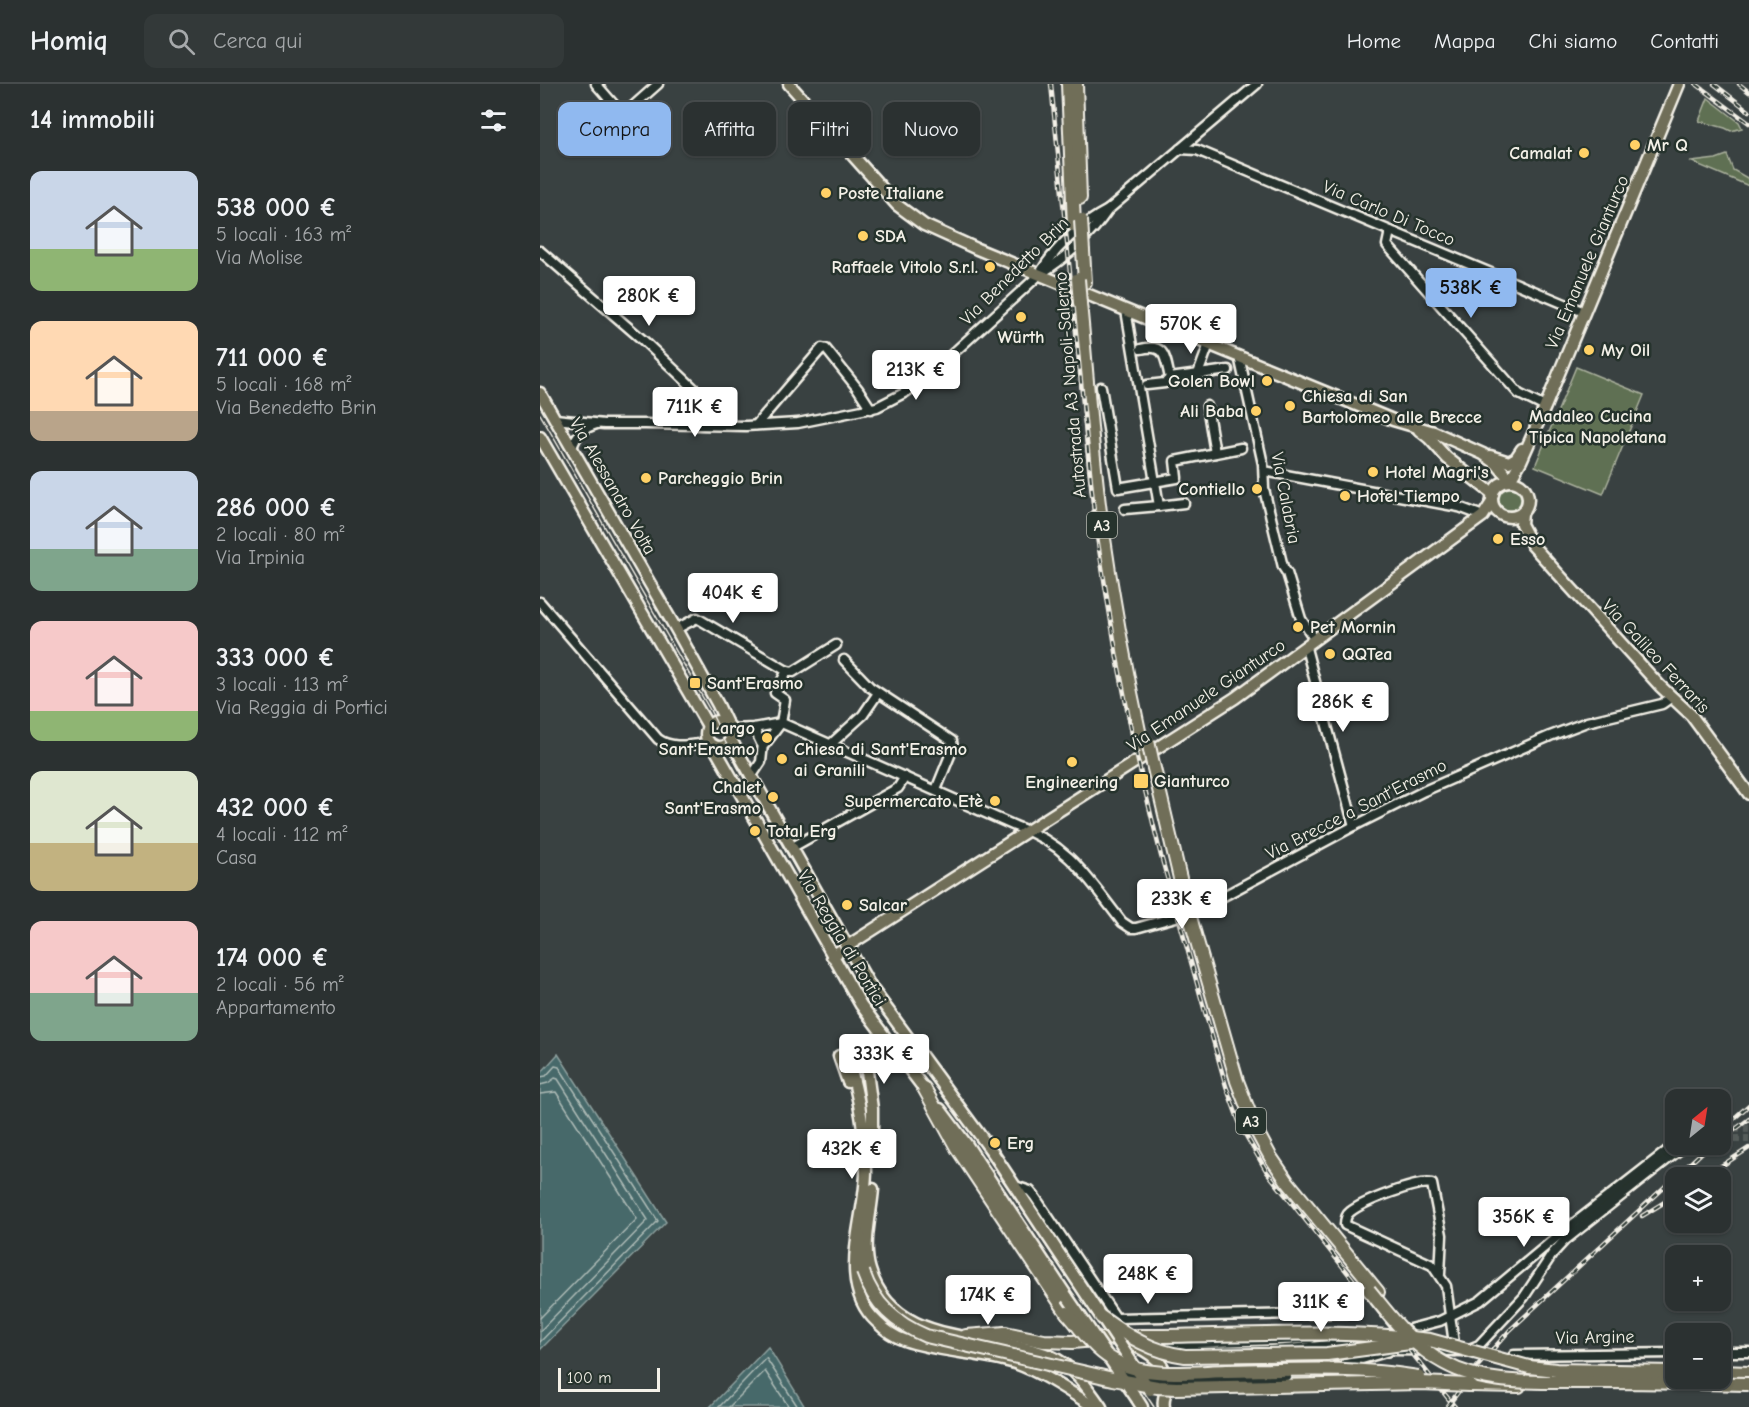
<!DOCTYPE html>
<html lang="it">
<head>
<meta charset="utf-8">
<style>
	:root { --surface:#2b3131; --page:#333939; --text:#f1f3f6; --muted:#a6a9ab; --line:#474c4d; --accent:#90b9f0 }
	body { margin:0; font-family:"Comic Neue",sans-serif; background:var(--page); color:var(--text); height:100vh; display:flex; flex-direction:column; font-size:22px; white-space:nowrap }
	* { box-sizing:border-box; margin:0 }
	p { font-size:20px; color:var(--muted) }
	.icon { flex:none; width:33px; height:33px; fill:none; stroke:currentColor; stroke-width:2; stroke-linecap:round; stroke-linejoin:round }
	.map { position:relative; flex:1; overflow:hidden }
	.panel { display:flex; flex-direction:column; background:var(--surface); width:540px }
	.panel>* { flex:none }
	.top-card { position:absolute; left:18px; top:18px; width:570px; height:54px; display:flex; gap:12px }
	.needle { width:39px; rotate:30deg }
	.controls { position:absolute; left:1125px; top:1005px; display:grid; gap:12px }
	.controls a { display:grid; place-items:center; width:66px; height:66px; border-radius:12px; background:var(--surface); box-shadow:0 2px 4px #0004,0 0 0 2px var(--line); font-size:30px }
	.scale { position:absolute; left:18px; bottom:15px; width:102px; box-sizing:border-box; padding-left:6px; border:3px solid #f4f1e8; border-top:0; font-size:16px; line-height:21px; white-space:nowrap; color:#f4f1e8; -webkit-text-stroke:4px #26332d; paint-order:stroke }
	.price { position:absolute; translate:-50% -51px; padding:0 14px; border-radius:6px; background:#fff; color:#222; font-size:20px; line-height:39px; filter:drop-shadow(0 2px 3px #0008) }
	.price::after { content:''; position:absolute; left:50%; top:36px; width:18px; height:14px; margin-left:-9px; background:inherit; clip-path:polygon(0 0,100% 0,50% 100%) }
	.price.current { background:var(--accent); color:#111 }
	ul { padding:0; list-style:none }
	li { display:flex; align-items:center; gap:18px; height:150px; padding:0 30px }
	li span { display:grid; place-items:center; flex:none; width:168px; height:120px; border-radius:12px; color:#555 }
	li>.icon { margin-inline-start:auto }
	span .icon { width:72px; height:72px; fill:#fffc; stroke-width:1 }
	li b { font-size:26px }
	h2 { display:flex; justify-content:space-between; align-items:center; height:72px; padding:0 30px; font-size:26px }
	.tag { padding:0 21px; border-radius:12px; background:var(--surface); box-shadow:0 2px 4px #0004,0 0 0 2px var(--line); font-size:21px; line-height:54px }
	.tag.current { background:var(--accent); color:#111 }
	header { display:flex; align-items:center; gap:36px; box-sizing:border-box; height:84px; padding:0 30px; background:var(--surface); border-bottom:2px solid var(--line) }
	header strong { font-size:28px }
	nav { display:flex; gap:33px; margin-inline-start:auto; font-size:21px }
	.search { width:420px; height:54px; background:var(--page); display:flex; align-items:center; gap:15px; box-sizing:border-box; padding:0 21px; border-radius:12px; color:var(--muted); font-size:22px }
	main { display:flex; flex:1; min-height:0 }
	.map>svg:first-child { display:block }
	.green { fill:#5f7052; stroke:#aab09d; stroke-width:1.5 }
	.water { fill:#46696b; stroke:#8c9f9d; stroke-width:1.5 }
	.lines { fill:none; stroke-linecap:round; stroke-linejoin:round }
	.shore { stroke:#aebbb6; stroke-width:1.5 }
	.minor-tunnel { stroke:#555b5a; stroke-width:8; stroke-dasharray:8 4; stroke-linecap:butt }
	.minor-casing { stroke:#f4f1e8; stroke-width:13 }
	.major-casing { stroke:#f4f1e8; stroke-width:15 }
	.highway-casing { stroke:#f4f1e8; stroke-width:16 }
	.minor { stroke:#26332d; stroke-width:8 }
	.major { stroke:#706e59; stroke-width:10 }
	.highway { stroke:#706e59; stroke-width:12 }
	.tram { stroke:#f4f1e8; stroke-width:1.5 }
	.rail-casing { stroke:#f4f1e8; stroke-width:4.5 }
	.rail { stroke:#26332d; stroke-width:2; stroke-dasharray:7; stroke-linecap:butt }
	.minor-bridge-casing { stroke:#f4f1e8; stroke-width:13; stroke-linecap:butt }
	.major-bridge-casing { stroke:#f4f1e8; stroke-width:15; stroke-linecap:butt }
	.highway-bridge-casing { stroke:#f4f1e8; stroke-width:16; stroke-linecap:butt }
	.minor-bridge { stroke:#26332d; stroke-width:8 }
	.major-bridge { stroke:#706e59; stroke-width:10 }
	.highway-bridge { stroke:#706e59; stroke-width:12 }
	.poi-dot { fill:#ffd166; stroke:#26332d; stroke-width:2 }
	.labels { text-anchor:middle; stroke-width:5; stroke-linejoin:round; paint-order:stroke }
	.shield { fill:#26332d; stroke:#b6b8b0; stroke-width:1.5 }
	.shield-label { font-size:16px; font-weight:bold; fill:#f4f1e8 }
	.poi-label { font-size:18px; font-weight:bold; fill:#f4f1e8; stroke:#26332d; text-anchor:start }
	.street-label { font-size:18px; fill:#f4f1e8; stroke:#26332d }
</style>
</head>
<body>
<header>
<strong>Homiq</strong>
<div class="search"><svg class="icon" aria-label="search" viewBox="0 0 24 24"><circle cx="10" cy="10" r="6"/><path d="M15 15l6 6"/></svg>Cerca qui</div>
<nav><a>Home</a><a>Mappa</a><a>Chi siamo</a><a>Contatti</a></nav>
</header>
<main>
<section class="panel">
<h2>14 immobili<svg class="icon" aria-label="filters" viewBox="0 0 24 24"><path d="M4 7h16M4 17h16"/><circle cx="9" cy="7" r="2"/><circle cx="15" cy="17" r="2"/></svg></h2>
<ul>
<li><span style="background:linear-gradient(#c9d6e8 65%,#8fb573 0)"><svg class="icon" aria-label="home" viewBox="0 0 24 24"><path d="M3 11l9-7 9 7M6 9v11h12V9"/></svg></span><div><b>538 000 €</b><p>5 locali · 163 m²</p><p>Via Molise</p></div></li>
<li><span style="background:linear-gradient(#ffd9b3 75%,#b9a48a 0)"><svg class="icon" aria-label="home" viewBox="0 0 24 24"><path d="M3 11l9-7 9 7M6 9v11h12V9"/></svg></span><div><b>711 000 €</b><p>5 locali · 168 m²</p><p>Via Benedetto Brin</p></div></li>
<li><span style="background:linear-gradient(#c9d6e8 65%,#7fa58c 0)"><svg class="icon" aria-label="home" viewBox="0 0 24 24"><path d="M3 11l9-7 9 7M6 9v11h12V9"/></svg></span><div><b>286 000 €</b><p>2 locali · 80 m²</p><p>Via Irpinia</p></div></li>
<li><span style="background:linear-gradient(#f6c9c9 75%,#8fb573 0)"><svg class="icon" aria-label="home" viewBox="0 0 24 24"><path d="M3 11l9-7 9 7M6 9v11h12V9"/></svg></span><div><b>333 000 €</b><p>3 locali · 113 m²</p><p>Via Reggia di Portici</p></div></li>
<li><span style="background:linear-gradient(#dfe7d0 60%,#c2b280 0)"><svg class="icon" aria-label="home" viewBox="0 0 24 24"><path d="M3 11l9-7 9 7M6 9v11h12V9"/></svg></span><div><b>432 000 €</b><p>4 locali · 112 m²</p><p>Casa</p></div></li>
<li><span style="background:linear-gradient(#f6c9c9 60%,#7fa58c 0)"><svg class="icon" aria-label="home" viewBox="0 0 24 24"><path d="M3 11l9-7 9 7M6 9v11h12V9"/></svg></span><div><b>174 000 €</b><p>2 locali · 56 m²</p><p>Appartamento</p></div></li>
</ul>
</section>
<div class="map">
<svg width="1209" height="1323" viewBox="0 0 1209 1323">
	<rect width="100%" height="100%" fill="#394141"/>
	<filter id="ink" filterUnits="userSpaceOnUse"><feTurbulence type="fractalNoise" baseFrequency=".0167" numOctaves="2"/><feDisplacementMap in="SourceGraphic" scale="12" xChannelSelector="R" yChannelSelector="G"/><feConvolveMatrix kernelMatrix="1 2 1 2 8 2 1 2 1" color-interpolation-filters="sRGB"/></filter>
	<g filter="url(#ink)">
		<!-- green -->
		<g class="green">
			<polygon points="1168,14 1199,38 1202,44 1191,47 1185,44 1159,37"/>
			<polygon points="1187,71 1193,86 1209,95 1209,102 1152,78 1176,75"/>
			<polygon points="1036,283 1104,311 1063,410 995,382"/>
			<circle cx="970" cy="415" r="11"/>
		</g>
		<!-- water -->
		<g class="water">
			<polygon points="18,970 126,1138 0,1266 0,990"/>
			<polygon points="228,1263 265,1323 170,1323"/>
		</g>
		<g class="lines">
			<!-- shore -->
			<g class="shore">
				<polyline points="0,993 6,992 15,982 19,983 118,1137 0,1258"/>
				<polyline points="0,1001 8,999 15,994 18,995 108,1136 0,1247"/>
				<polyline points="0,1010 16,1008 97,1135 0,1234"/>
				<polyline points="179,1323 226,1274 258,1323"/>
				<polyline points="189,1323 225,1287 249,1323"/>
			</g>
			<!-- minor-tunnel -->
			<g class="minor-tunnel">
				<polyline points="1180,1044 1209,1045"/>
				<polyline points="1180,1055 1209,1055"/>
			</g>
			<defs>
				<g id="minor">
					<polyline points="56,0 83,31 118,0"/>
					<polyline points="640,65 657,66 1044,228"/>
					<polyline points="850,147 847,161 979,310 1005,323"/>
					<polyline points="0,167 104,257 184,333 186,341"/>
					<path d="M500 190C525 175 551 151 568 126L717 0"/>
					<path d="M601 265C626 259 625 274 630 294"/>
					<polyline points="699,272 723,380 724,405 743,483 747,489 761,535 775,556"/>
					<polyline points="658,290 669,260"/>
					<polyline points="607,301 625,299 630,294 688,286"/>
					<polyline points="561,303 578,404 637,394 635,377 701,364"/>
					<polyline points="667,322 675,369"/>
					<path d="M15 335 64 340H105L206 342 258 339 337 323 366 308 386 294 499 191C514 164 541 140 568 126"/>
					<polyline points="216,341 282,264 286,265 318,305 331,325"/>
					<path d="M32 364C36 351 43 344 57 340"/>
					<polyline points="724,387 919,423 943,432"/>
					<polyline points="619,422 644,419"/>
					<polyline points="585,425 619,422 586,226"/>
					<path d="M0 518 118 655C133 666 152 660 169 659"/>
					<polyline points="136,545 157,534 247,587"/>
					<polyline points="766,564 814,742"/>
					<polyline points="304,576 330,603 412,657 413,664 396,706"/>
					<polyline points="214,644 221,659 225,660 241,639 245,616 235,609 247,587 253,588 296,561"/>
					<path d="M192 645 214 644 241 639 244 640 475 742C529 760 549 796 582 838L591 844H596L654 828 814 742 884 707 1010 652 1047 638 1122 620 1132 613"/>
					<polyline points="291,660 323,631 338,609"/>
					<polyline points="211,693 221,678 223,660"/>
					<polyline points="251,764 358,704 365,693"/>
					<polyline points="475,1102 490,1107 495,1113 576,1234 807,1229"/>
					<path d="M900 1190 902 1151 892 1100C878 1096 822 1118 810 1128 806 1131 805 1136 805 1141L892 1181 906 1202 915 1267"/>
					<polyline points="862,1247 900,1237 940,1217 1018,1152 1136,1060"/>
					<polyline points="620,1257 643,1259 771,1255"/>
					<path d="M632 1265C697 1268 765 1268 828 1254"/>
					<polyline points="854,1266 924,1267 939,1261 984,1213 1013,1169 1024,1157 1147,1060"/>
					<polyline points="1180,1268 1209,1268"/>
					<polyline points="974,1271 1136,1269"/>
					<polyline points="723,1283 754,1274"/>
					<polyline points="795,1283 849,1267"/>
					<polyline points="746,1292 768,1290"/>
				</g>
				<g id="major">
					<polyline points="249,0 357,121 384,141 437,165 853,336 894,348 943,370 957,380 970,396 981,377 1005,323 1139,0"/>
					<polyline points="0,309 136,545 178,621 186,638"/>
					<polyline points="879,346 889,354 907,374 953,410"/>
					<polyline points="0,353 168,642"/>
					<polyline points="950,372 969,378 976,374 982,365"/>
					<circle cx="970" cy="415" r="18"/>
					<polyline points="982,429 981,440 992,461 1120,602 1151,631 1209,710"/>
					<circle cx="179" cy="650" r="13"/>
					<polyline points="191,656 330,902 453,1069 561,1233"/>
					<polyline points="173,661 321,921 388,1010"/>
					<polyline points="292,872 695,614 943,432 952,418"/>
					<polyline points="324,965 332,1025 332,1062"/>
					<path d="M307 971C318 1009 326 1047 326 1087 326 1135 295 1200 337 1238 345 1246 353 1252 364 1256 399 1268 439 1268 475 1279 503 1289 529 1307 554 1323"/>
					<polyline points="299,972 308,998"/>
					<polyline points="400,1025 427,1061 528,1214"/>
					<path d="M333 1105C331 1131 322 1161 330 1186 354 1265 449 1247 510 1272 532 1281 548 1304 561 1323"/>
					<path d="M589 1259C606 1266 628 1279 627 1299 627 1308 622 1314 624 1323"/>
					<polyline points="597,1315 602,1323"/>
				</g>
				<g id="highway">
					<polyline points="528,0 534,141"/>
					<polyline points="536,0 540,114"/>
					<polyline points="543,167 545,198"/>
					<path d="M540 219C547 289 551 359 560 428 571 506 585 584 602 661"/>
					<polyline points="613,680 647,824"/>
					<polyline points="650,833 697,997 716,1046 730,1072 747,1097 838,1208"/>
					<polyline points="384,1004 417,1064 527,1229"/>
					<polyline points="319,1152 323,1188"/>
					<polyline points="426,1252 465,1249 504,1257 532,1258 599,1252 623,1252"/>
					<polyline points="464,1260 460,1254 465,1249"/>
					<polyline points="1180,1288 1209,1289"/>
					<polyline points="929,1301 979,1302"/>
				</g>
			</defs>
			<!-- minor casing -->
			<use href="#minor" class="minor-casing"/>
			<!-- major casing -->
			<use href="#major" class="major-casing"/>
			<!-- highway casing -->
			<use href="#highway" class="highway-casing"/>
			<!-- minor -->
			<use href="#minor" class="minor"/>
			<!-- major -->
			<use href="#major" class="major"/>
			<!-- highway -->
			<use href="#highway" class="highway"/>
			<!-- tram -->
			<polyline class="tram" points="0,330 170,626 197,682 324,905 437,1058 614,1323"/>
			<defs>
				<g id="rail">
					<polyline points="511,0 556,447 577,574 595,665 621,772 686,1002 701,1043 727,1088 915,1323"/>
					<polyline points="1156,0 1209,39"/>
					<polyline points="1174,0 1209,27"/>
					<polyline points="1199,0 1209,8"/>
					<polyline points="1180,1047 1209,1021"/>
					<polyline points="1185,1053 1209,1035"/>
					<polyline points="1163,1094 1209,1064"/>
					<polyline points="1102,1132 1136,1111"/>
					<polyline points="907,1323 937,1283 970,1246 1171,1060"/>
				</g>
			</defs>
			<!-- rail casing -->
			<use href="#rail" class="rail-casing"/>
			<!-- rail -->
			<use href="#rail" class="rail"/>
			<defs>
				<path id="minor-bridge" d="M577 1284C620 1305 697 1294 746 1292"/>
				<g id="major-bridge">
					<polyline points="528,1214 597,1315"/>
					<polyline points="564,1236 610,1306"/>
				</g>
				<g id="highway-bridge">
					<polyline points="541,136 543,167"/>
					<polyline points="538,195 540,219"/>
					<polyline points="608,657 613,680"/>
					<polyline points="647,824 650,833"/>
					<path d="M323 1188C334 1220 355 1239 386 1252L573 1295 617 1303 636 1304 881 1299 929 1301"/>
					<path d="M829 1206C851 1233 872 1262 904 1279 949 1304 1007 1297 1057 1298 1108 1298 1158 1299 1209 1300"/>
					<path d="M527 1229C544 1248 555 1268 579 1279 611 1294 652 1288 687 1287 751 1286 815 1282 878 1293"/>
					<path d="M561 1233C587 1252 613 1268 645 1272L787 1270 870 1259"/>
					<path d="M623 1252C711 1251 801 1245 890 1256L989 1283 1016 1286 1136 1288"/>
				</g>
			</defs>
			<!-- minor-bridge casing -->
			<use href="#minor-bridge" class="minor-bridge-casing"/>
			<!-- major-bridge casing -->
			<use href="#major-bridge" class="major-bridge-casing"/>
			<!-- highway-bridge casing -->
			<use href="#highway-bridge" class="highway-bridge-casing"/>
			<!-- minor-bridge -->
			<use href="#minor-bridge" class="minor-bridge"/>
			<!-- major-bridge -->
			<use href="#major-bridge" class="major-bridge"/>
			<!-- highway-bridge -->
			<use href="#highway-bridge" class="highway-bridge"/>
		</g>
	</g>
	<!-- markers -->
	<g class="poi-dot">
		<circle cx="1095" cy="61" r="6"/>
		<circle cx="1044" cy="69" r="6"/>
		<circle cx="286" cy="109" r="6"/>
		<circle cx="323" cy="152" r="6"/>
		<circle cx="450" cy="183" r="6"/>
		<circle cx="481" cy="233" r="6"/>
		<circle cx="1049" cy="266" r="6"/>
		<circle cx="727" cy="297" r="6"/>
		<circle cx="750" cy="322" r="6"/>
		<circle cx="716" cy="327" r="6"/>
		<circle cx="977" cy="342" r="6"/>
		<circle cx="833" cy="388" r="6"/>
		<circle cx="106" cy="394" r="6"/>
		<circle cx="717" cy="405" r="6"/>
		<circle cx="805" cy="412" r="6"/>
		<circle cx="958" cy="455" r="6"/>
		<circle cx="758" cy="543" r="6"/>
		<circle cx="790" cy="570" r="6"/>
		<rect x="149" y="593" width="12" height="12" rx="3"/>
		<circle cx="227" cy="654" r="6"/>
		<circle cx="242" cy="675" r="6"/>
		<circle cx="532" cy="678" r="6"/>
		<rect x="593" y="689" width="16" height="16" rx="3"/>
		<circle cx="233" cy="713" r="6"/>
		<circle cx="455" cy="717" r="6"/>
		<circle cx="215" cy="747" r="6"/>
		<circle cx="307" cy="821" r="6"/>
		<circle cx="455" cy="1059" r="6"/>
	</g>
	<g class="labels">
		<!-- shield labels -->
		<g class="shield">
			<rect x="547" y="428" width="30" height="26" rx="4.5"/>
			<rect x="696" y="1024" width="30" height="26" rx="4.5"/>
		</g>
		<g class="shield-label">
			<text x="562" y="447">A3</text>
			<text x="711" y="1043">A3</text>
		</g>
		<!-- poi labels -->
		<g class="poi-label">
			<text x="1107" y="67">Mr Q</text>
			<text x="1032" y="75" text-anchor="end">Camalat</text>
			<text x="298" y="115">Poste Italiane</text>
			<text x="335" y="158">SDA</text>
			<text x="438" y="189" text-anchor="end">Raffaele Vitolo S.r.l.</text>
			<text x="481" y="259" text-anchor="middle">Würth</text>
			<text x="1061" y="272">My Oil</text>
			<text x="715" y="303" text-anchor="end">Golen Bowl</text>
			<text x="762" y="318">Chiesa di San<tspan x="762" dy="21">Bartolomeo alle Brecce</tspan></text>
			<text x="704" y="333" text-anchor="end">Ali Baba</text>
			<text x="989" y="338">Madaleo Cucina<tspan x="989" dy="21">Tipica Napoletana</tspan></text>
			<text x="845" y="394">Hotel Magri's</text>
			<text x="118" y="400">Parcheggio Brin</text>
			<text x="705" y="411" text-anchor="end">Contiello</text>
			<text x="817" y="418">Hotel Tiempo</text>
			<text x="970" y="461">Esso</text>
			<text x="770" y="549">Pet Mornin</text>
			<text x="802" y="576">QQTea</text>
			<text x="167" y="605">Sant'Erasmo</text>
			<text x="215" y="650" text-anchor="end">Largo<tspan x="215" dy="21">Sant'Erasmo</tspan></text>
			<text x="254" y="671">Chiesa di Sant'Erasmo<tspan x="254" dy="21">ai Granili</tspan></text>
			<text x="614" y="703">Gianturco</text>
			<text x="532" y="704" text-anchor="middle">Engineering</text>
			<text x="221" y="709" text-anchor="end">Chalet<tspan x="221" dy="21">Sant'Erasmo</tspan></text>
			<text x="443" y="723" text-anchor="end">Supermercato Etè</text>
			<text x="227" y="753">Total Erg</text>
			<text x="319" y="827">Salcar</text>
			<text x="467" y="1065">Erg</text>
		</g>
		<!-- street labels -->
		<g class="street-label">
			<text transform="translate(849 129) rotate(23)" y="6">Via Carlo Di Tocco</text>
			<text transform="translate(1047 178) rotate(-67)" y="6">Via Emanuele Gianturco</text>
			<text transform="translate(474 187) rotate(-45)" y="6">Via Benedetto Brin</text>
			<text transform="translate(530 301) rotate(-95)" y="6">Autostrada A3 Napoli-Salerno</text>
			<text transform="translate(73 402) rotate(60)" y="6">Via Alessandro Volta</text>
			<text transform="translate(746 414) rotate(79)" y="6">Via Calabria</text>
			<text transform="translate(1116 572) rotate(47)" y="6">Via Galileo Ferraris</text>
			<text transform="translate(666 611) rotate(-34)" y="6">Via Emanuele Gianturco</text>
			<text transform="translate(816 725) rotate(-27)" y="6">Via Brecce a Sant'Erasmo</text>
			<text transform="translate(302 854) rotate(59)" y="6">Via Reggia di Portici</text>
			<text transform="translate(1055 1253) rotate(-1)" y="6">Via Argine</text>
		</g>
	</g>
</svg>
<div class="controls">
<a><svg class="needle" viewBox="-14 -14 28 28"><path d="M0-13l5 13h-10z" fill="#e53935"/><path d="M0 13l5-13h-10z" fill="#a6a9ab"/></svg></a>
<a><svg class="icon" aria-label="layers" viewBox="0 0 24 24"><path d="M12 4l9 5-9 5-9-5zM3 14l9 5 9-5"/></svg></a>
<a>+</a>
<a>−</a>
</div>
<div class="scale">100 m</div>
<b class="price current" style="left:931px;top:235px">538K €</b>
<b class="price" style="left:109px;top:243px">280K €</b>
<b class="price" style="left:651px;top:271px">570K €</b>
<b class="price" style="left:376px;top:317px">213K €</b>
<b class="price" style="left:155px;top:354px">711K €</b>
<b class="price" style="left:193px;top:540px">404K €</b>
<b class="price" style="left:803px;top:649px">286K €</b>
<b class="price" style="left:642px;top:846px">233K €</b>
<b class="price" style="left:344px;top:1001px">333K €</b>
<b class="price" style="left:312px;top:1096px">432K €</b>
<b class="price" style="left:984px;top:1164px">356K €</b>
<b class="price" style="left:608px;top:1221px">248K €</b>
<b class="price" style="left:448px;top:1242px">174K €</b>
<b class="price" style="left:781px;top:1249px">311K €</b>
<div class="top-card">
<a class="tag current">Compra</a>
<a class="tag">Affitta</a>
<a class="tag">Filtri</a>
<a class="tag">Nuovo</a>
</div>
</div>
</main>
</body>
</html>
